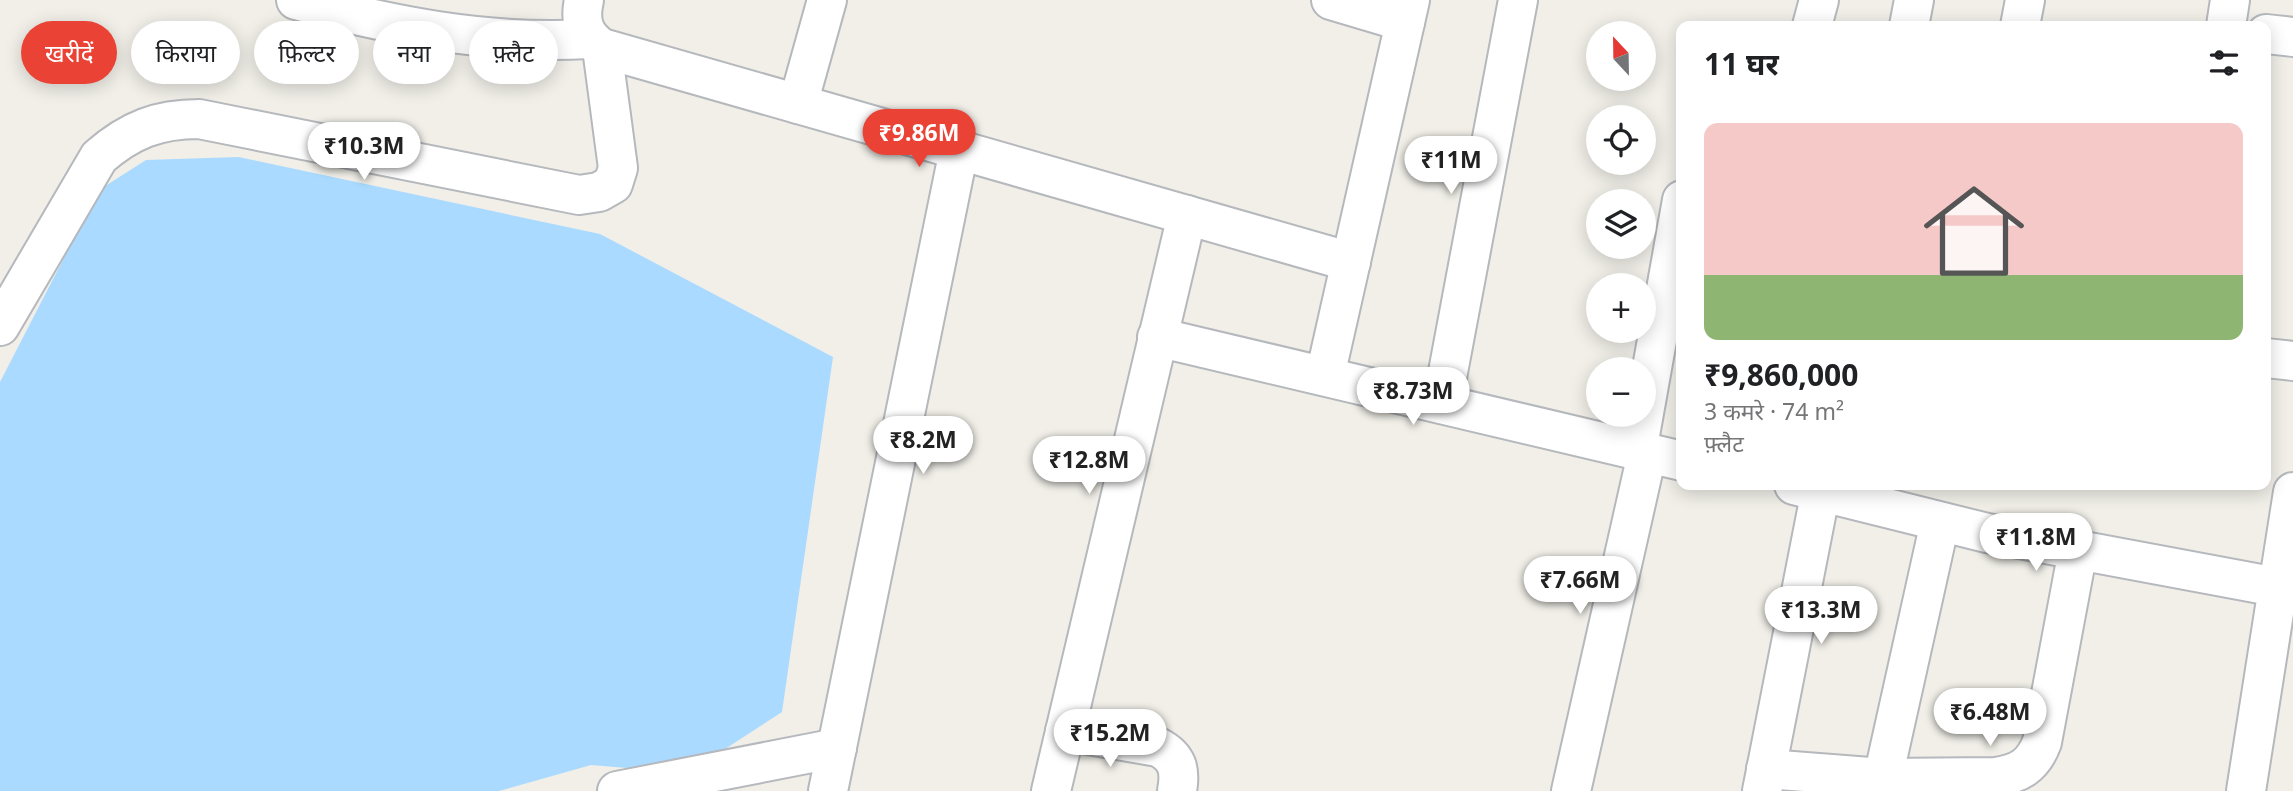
<!DOCTYPE html>
<html lang="hi">
<head>
<meta charset="utf-8">
<style>
	:root { --surface:#fff; --page:#f6f6f6; --text:#202124; --muted:#757577; --accent:#ea4335 }
	body { margin:0; font-family:"Noto Sans","Noto Sans Devanagari",sans-serif; background:var(--page); color:var(--text); height:100vh; display:flex; flex-direction:column; font-size:26px; white-space:nowrap }
	* { box-sizing:border-box; margin:0 }
	p { font-size:23px; color:var(--muted) }
	.icon { flex:none; width:38px; height:38px; fill:none; stroke:currentColor; stroke-width:2; stroke-linecap:round; stroke-linejoin:round }
	.map { position:relative; flex:1; overflow:hidden }
	.side { position:absolute; left:1676px; top:21px; width:595px; height:469px; display:flex; flex-direction:column; background:var(--surface); border-radius:14px; box-shadow:0 4px 18px #0003 }
	.side>* { flex:none }
	.banner { position:absolute; left:21px; top:21px; width:665px; height:63px; display:flex; gap:14px }
	.needle { width:46px; rotate:338deg }
	.tools { position:absolute; left:1586px; top:21px; display:grid; gap:14px }
	.tools a { display:grid; place-items:center; width:70px; height:70px; border-radius:50%; background:var(--surface); box-shadow:0 4px 18px #0003; font-size:35px }
	.price { position:absolute; translate:-50% -60px; padding:0 16px; border-radius:24px; background:#fff; color:#222; font-size:23px; line-height:46px; filter:drop-shadow(0 2px 4px #0008) }
	.price::after { content:''; position:absolute; left:50%; top:42px; width:21px; height:16px; margin-left:-10px; background:inherit; clip-path:polygon(0 0,100% 0,50% 100%) }
	.price.current { background:var(--accent); color:#fff }
	ul { padding:0; list-style:none }
	li { display:grid; align-content:center; gap:14px; height:371px; padding:0 28px }
	li span { display:grid; place-items:center; height:217px; border-radius:14px; color:#555 }
	li>.icon { margin-inline-start:auto }
	span .icon { width:126px; height:126px; fill:#fffc; stroke-width:1 }
	li b { font-size:30px }
	h2 { display:flex; justify-content:space-between; align-items:center; height:84px; padding:0 28px; font-size:30px }
	.pill { padding:0 24px; border-radius:32px; background:var(--surface); box-shadow:0 4px 18px #0003; font-size:24px; line-height:63px }
	.pill.current { background:var(--accent); color:#fff }
	.map>svg:first-child { display:block }
	.water { fill:#aadaff }
	.lines { fill:none; stroke-linecap:round; stroke-linejoin:round }
	.minor-casing { stroke:#b5b8bc; stroke-width:42 }
	.minor { stroke:#fff; stroke-width:38 }
</style>
</head>
<body>
<div class="map">
<svg width="2293" height="791" viewBox="0 0 2293 791">
	<rect width="100%" height="100%" fill="#f1efe8"/>
	<!-- water -->
	<polygon class="water" points="239,157 600,234 833,357 782,712 688,773 591,765 499,791 0,791 0,382 99,190 146,160"/>
	<g class="lines">
		<defs>
			<g id="minor">
				<path d="M296 0C392 26 489 45 589 39"/>
				<path d="M584 0C579 22 584 36 602 48L1351 262"/>
				<polyline points="1331,0 1405,22"/>
				<polyline points="1812,26 1819,0"/>
				<polyline points="1909,26 1914,0"/>
				<polyline points="2020,26 2025,0"/>
				<polyline points="2226,26 2230,0"/>
				<polyline points="2266,34 2293,37"/>
				<polyline points="798,104 827,0"/>
				<path d="M0 326 99 157C130 130 158 119 199 119L579 195 599 192 613 184 618 168 602 48"/>
				<polyline points="1157,337 1682,461"/>
				<polyline points="2266,358 2293,361"/>
				<polyline points="1325,376 1410,0"/>
				<polyline points="1442,404 1518,0"/>
				<polyline points="1637,452 1682,200"/>
				<polyline points="1794,485 1987,533 2293,590"/>
				<path d="M1065 731 1158 747C1177 757 1181 769 1177 791"/>
				<path d="M1766 769 1883 778 1995 777C2019 774 2033 766 2042 742L2078 550"/>
				<polyline points="1883,778 1940,522"/>
				<polyline points="617,791 837,748"/>
				<polyline points="828,791 959,150"/>
				<polyline points="1051,791 1187,215"/>
				<polyline points="1571,791 1647,454"/>
				<polyline points="1762,791 1822,485"/>
				<polyline points="2246,791 2293,492"/>
			</g>
		</defs>
		<!-- minor casing -->
		<use href="#minor" class="minor-casing"/>
		<!-- minor -->
		<use href="#minor" class="minor"/>
	</g>
</svg>
<div class="tools">
<a><svg class="needle" viewBox="-14 -14 28 28"><path d="M0-13l5 13h-10z" fill="#e53935"/><path d="M0 13l5-13h-10z" fill="#757577"/></svg></a>
<a><svg class="icon" aria-label="locate" viewBox="0 0 24 24"><circle cx="12" cy="12" r="6"/><path d="M12 2v4M12 18v4M2 12h4M18 12h4"/></svg></a>
<a><svg class="icon" aria-label="layers" viewBox="0 0 24 24"><path d="M12 4l9 5-9 5-9-5zM3 14l9 5 9-5"/></svg></a>
<a>+</a>
<a>−</a>
</div>
<b class="price current" style="left:919px;top:169px">₹9.86M</b>
<b class="price" style="left:364px;top:182px">₹10.3M</b>
<b class="price" style="left:1451px;top:196px">₹11M</b>
<b class="price" style="left:1413px;top:427px">₹8.73M</b>
<b class="price" style="left:923px;top:476px">₹8.2M</b>
<b class="price" style="left:1089px;top:496px">₹12.8M</b>
<b class="price" style="left:2036px;top:573px">₹11.8M</b>
<b class="price" style="left:1580px;top:616px">₹7.66M</b>
<b class="price" style="left:1821px;top:646px">₹13.3M</b>
<b class="price" style="left:1990px;top:748px">₹6.48M</b>
<b class="price" style="left:1110px;top:769px">₹15.2M</b>
<div class="banner">
<a class="pill current">खरीदें</a>
<a class="pill">किराया</a>
<a class="pill">फ़िल्टर</a>
<a class="pill">नया</a>
<a class="pill">फ़्लैट</a>
</div>
<section class="side">
<h2>11 घर<svg class="icon" aria-label="filters" viewBox="0 0 24 24"><path d="M4 7h16M4 17h16"/><circle cx="9" cy="7" r="2"/><circle cx="15" cy="17" r="2"/></svg></h2>
<ul>
<li><span style="background:linear-gradient(#f6c9c9 70%,#8fb573 0)"><svg class="icon" aria-label="home" viewBox="0 0 24 24"><path d="M3 11l9-7 9 7M6 9v11h12V9"/></svg></span><div><b>₹9,860,000</b><p>3 कमरे · 74 m²</p><p>फ़्लैट</p></div></li>
</ul>
</section>
</div>
</body>
</html>
